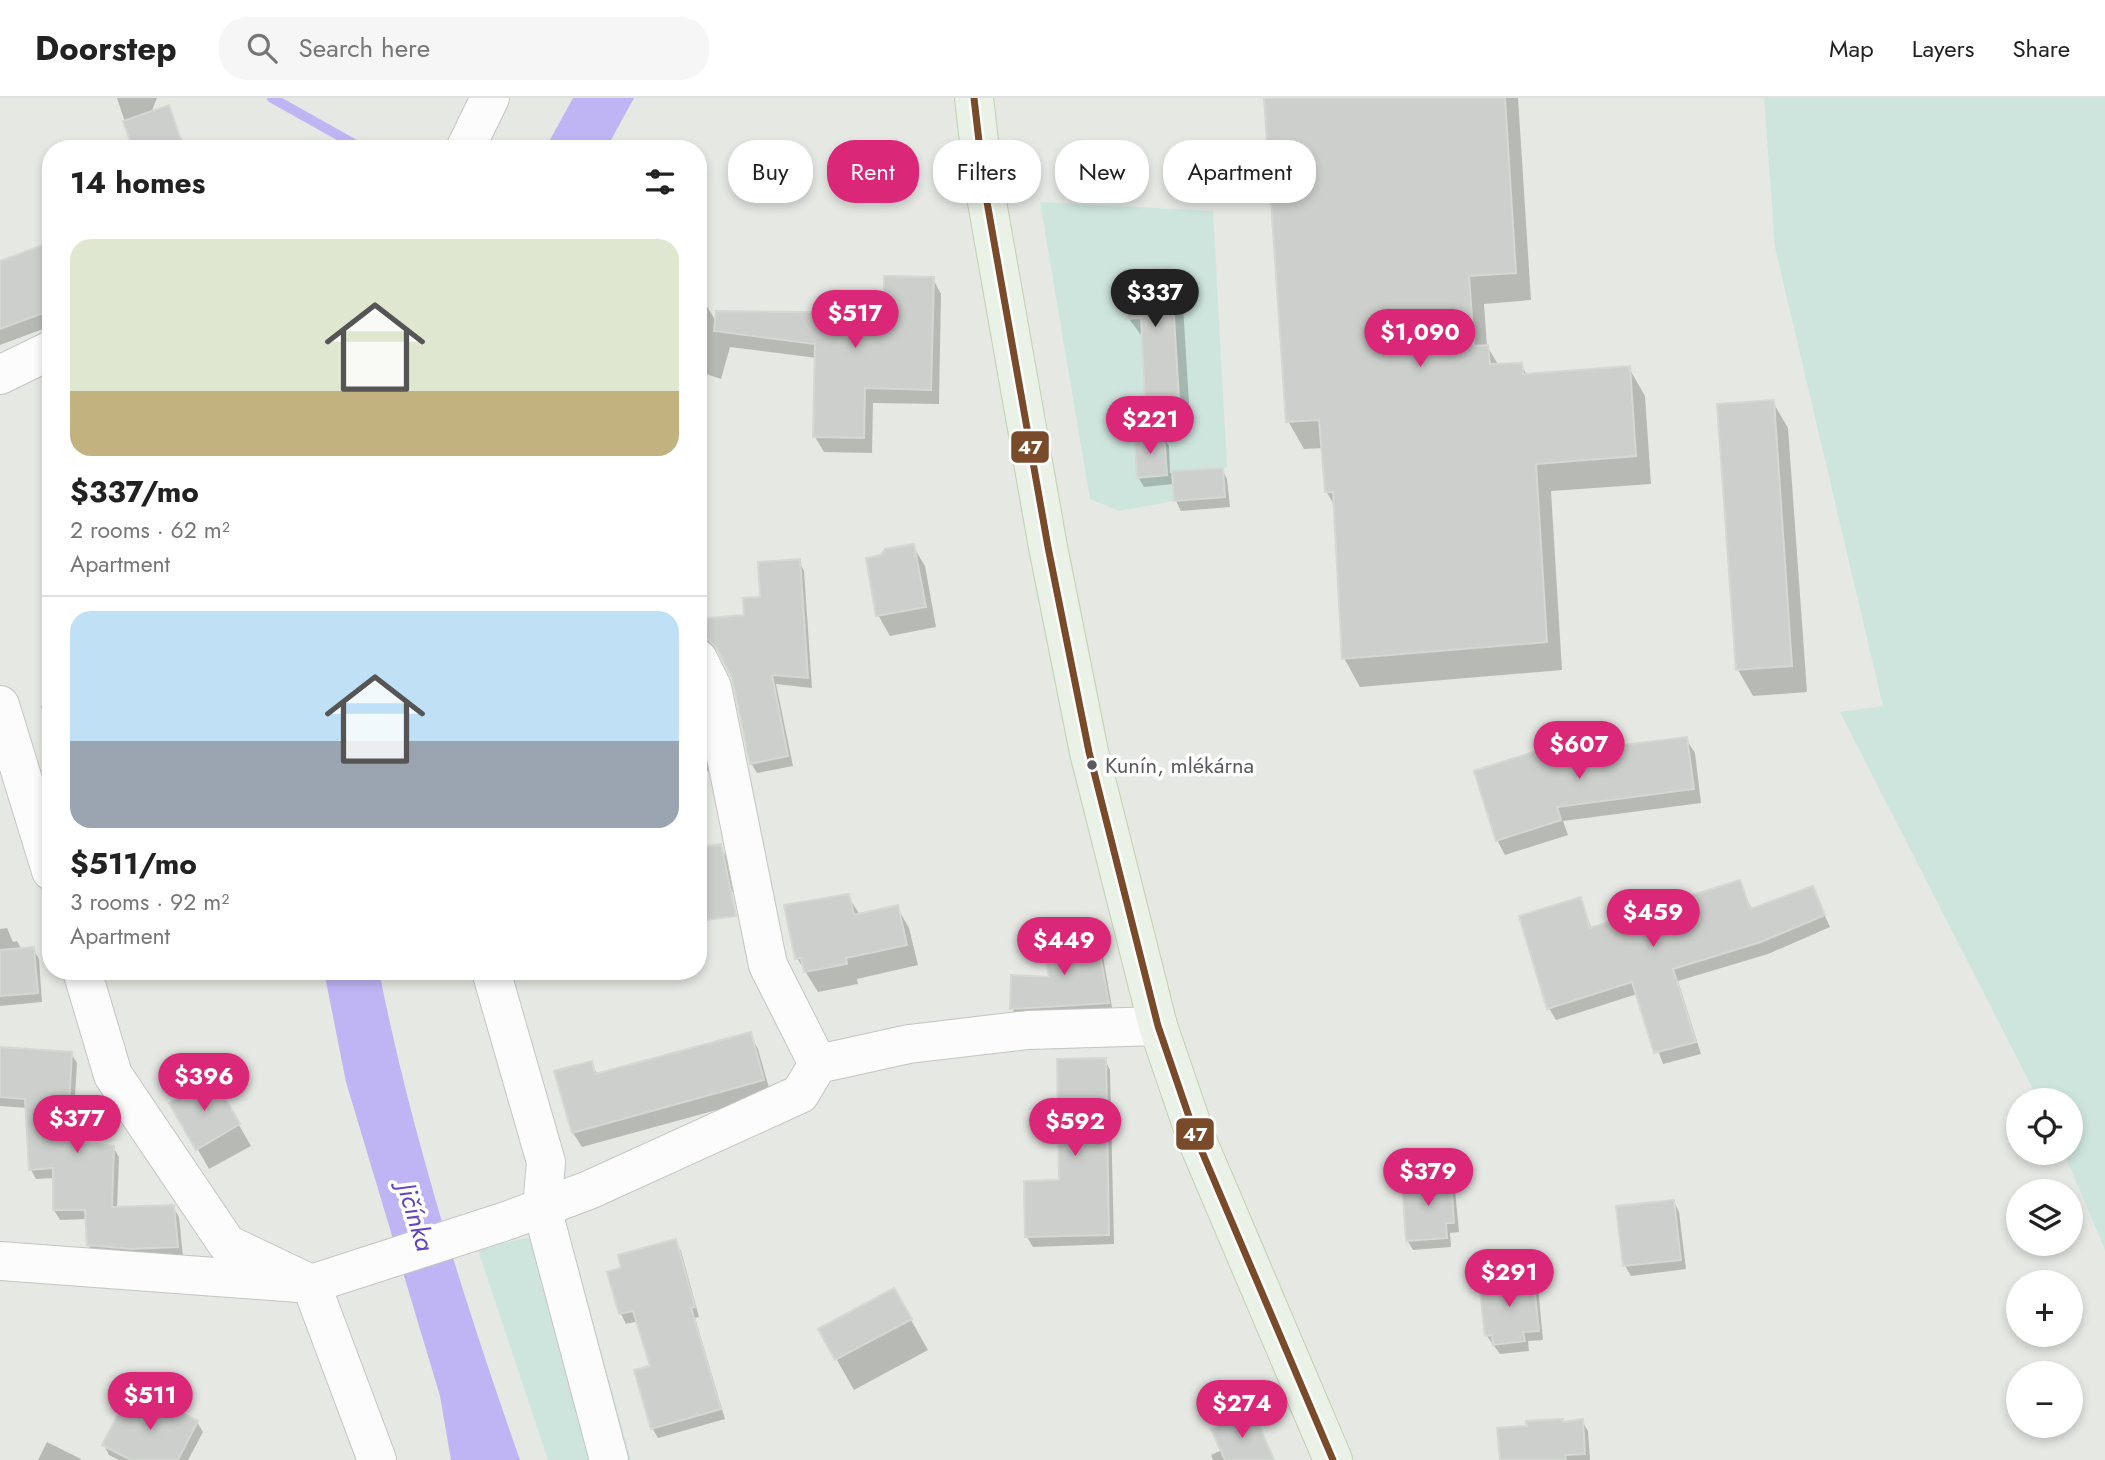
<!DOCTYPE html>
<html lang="en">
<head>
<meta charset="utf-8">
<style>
	:root { --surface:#fff; --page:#f6f6f6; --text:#222; --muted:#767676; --line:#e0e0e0; --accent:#db2777 }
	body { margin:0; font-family:Jost,sans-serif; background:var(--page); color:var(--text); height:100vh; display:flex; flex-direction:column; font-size:26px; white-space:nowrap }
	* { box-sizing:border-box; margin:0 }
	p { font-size:23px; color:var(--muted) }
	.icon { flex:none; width:38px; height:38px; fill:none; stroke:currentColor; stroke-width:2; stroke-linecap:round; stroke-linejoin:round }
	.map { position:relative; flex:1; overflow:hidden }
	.sheet { position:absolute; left:42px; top:42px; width:665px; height:840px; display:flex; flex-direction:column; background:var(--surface); border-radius:28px; box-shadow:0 4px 10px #0003 }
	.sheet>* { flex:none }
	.hud { position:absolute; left:728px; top:42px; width:665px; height:63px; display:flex; gap:14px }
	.controls { position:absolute; left:2006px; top:990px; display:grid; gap:14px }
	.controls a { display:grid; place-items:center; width:77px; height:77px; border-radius:50%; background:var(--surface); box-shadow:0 4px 10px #0003; font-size:35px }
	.price { position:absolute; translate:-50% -60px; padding:0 16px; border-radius:24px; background:var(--accent); color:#fff; font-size:23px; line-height:46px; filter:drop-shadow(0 2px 4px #0008) }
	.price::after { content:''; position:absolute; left:50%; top:42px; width:21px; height:16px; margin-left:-10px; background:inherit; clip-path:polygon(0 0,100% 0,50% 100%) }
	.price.active { background:#222; color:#fff }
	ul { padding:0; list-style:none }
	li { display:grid; align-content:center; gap:14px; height:371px; padding:0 28px }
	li+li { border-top:2px solid var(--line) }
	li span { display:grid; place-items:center; height:217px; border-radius:21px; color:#555 }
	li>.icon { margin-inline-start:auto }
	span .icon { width:126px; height:126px; fill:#fffc; stroke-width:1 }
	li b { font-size:30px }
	h2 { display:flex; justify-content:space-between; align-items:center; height:84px; padding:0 28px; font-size:30px }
	.pill { padding:0 24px; border-radius:28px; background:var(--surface); box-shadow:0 4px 10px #0003; font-size:24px; line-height:63px }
	.pill.active { background:var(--accent); color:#fff }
	header { display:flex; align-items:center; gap:42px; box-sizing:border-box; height:98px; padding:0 35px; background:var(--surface); border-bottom:2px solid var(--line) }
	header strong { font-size:33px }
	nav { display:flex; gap:38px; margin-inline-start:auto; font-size:24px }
	.search { width:490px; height:63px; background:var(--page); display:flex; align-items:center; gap:18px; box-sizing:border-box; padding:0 24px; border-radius:28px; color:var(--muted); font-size:26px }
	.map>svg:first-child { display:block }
	.green { fill:#cee5de }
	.water { fill:#c0b5f4 }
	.shadow { fill:#0003 }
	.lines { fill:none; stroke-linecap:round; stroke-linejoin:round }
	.stream { stroke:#c0b5f4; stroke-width:10 }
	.building { fill:#cccfcb; stroke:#d4d8d2; stroke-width:2 }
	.minor-casing { stroke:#c4c5c3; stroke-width:40 }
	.major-casing { stroke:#c1d0b1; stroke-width:40 }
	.minor { stroke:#fbfcfb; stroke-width:38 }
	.major { stroke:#eaf1e6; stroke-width:38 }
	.bus-1-casing { stroke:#fff; stroke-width:12 }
	.bus-1 { stroke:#7a4b2a; stroke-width:7 }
	.bus-dot { fill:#5b5960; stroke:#fff; stroke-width:2.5 }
	.labels { text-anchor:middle; stroke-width:7; stroke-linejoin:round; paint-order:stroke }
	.bus-label { font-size:22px; fill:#5b5960; stroke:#fff; text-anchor:start }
	.water-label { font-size:26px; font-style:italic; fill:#6443be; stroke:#fff }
	.line-badge { stroke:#fff; stroke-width:2.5 }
	.badge-label { font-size:19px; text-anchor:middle; font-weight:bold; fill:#fff }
</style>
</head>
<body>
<header>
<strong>Doorstep</strong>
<div class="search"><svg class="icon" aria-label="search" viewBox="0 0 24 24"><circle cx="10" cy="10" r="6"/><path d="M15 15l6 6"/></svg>Search here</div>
<nav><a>Map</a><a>Layers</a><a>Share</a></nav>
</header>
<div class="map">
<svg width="2105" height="1362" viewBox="0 0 2105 1362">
	<rect width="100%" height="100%" fill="#e5e8e3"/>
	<!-- green -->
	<g class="green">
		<polygon points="1764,0 2105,0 2105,1152 2064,1055 2070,1055 2070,1003 2039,1003 1840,614 1883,608 1775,149"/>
		<polygon points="1040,104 1213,113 1227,369 1223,370 1225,399 1174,403 1119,413 1090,401"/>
		<path d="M568 1132 631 1362H548L478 1152C508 1142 537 1139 568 1132Z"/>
	</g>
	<!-- water -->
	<g class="water">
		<polygon points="573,0 634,0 606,51 545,51"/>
		<path d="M324 873H379C412 1039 464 1202 520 1362H451L440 1298 346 984Z"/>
	</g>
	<!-- shadow -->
	<g class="shadow">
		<polygon points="117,0 157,0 151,15 168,9 186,51 134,51"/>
		<polygon points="1266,0 1518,0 1531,202 1484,206 1487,248 1499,268 1521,267 1527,277 1629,270 1645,298 1651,386 1551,393 1562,572 1360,589 1344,560 1336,410 1326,393 1323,350 1304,351 1288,323"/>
		<polygon points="51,146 51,228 0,247 0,165"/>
		<polygon points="1170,171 1182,191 1190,322 1159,323 1147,302 1144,241 1129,221"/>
		<polygon points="933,181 941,196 939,306 873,305 872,355 824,354 815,339 817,260 730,249 721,281 706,276 698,302 698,198 702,200 717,225 875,217 885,214"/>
		<polygon points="1773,304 1788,330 1807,594 1753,598 1738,572 1719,308"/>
		<polygon points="1163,338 1169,348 1170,375 1222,371 1227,381 1230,409 1181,413 1176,403 1174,386 1144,389 1138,379"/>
		<polygon points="913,448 925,468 936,529 890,538 878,517"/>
		<polygon points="799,463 804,473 812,590 776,586 793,668 757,675 751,665 733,579 723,559 717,552 706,549 698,536 746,518"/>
		<polygon points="51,605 51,638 41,608"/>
		<polygon points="698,619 709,673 698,674"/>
		<polygon points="1686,641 1695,655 1701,705 1563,723 1568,737 1505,757 1497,742 1541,659"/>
		<polygon points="720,748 726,758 733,794 698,798"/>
		<polygon points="1740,784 1752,812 1812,790 1830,829 1768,856 1678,883 1701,956 1663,966 1637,896 1556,922 1549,910 1580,801 1592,831"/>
		<polygon points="848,798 860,817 897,809 909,830 918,867 857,881 858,886 818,894 797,860"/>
		<polygon points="7,830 13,844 17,843 22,852 33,851 39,861 42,904 0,908 0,831"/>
		<polygon points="1095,837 1101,847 1113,915 1017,920 1012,910 1051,881"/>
		<polygon points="750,936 758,951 771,997 582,1049 573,1035 591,965 598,977"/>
		<polygon points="0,951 71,955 77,965 72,1046 113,1049 119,1059 117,1110 173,1109 179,1119 183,1159 94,1157 89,1147 87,1121 60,1122 54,1112 55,1080 36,1081 31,1072 27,1010 0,1008"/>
		<polygon points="1105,962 1110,972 1114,1146 1033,1149 1027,1139 1061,1084"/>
		<polygon points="213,982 251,1048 209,1071 172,1006"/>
		<polygon points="1450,1082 1455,1092 1459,1134 1450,1135 1451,1149 1413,1152 1407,1142"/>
		<polygon points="1674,1104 1679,1114 1686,1171 1631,1178 1625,1168"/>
		<polygon points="675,1143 681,1153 699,1219 695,1220 725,1321 658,1340 652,1330 652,1269 638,1223 626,1226 621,1216 609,1175"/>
		<polygon points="1532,1179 1538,1189 1543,1242 1528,1243 1529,1253 1500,1256 1486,1237"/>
		<polygon points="894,1192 928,1252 854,1292 820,1232"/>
		<polygon points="134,1314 197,1324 203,1334 188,1362 119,1362 109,1357 104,1347"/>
		<polygon points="1253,1315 1274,1362 1213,1362 1211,1357 1222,1352"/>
		<polygon points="1582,1323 1588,1333 1590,1362 1500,1362 1499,1332 1529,1330 1528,1325"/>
		<polygon points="47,1344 81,1361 81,1362 38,1362"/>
	</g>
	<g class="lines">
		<!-- stream -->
		<polyline class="stream" points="272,0 363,51"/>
	</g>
	<!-- building -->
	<g class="building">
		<polygon points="1264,0 1505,0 1516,175 1469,178 1474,248 1488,247 1490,266 1522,265 1523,276 1630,268 1636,358 1536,366 1547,544 1342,561 1333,394 1325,394 1319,322 1286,324"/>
		<polygon points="169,7 184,51 133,51 123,23"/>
		<polygon points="51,144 51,212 0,231 0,163"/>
		<polygon points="1171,169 1179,301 1145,303 1141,220 1127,221 1124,172"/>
		<polygon points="884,178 934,179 931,292 865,290 864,340 813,339 815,246 714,233 716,213 874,215 874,212 884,212"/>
		<polygon points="1774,302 1792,568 1736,572 1717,306"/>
		<polygon points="1164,336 1167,377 1137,380 1134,339"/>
		<polygon points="1223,370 1225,399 1174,403 1172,373"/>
		<polygon points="914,446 926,509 876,518 866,460 881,457 885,451"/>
		<polygon points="800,461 808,580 772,577 788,658 750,666 732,580 717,551 709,542 698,539 698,521 744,517 743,500 760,499 758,464"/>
		<polygon points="1687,639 1694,691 1557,709 1561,722 1496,743 1474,673 1539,652 1541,657"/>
		<polygon points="721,746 736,818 698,823 698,750"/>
		<polygon points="1740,782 1750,811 1813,788 1825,817 1761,844 1673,871 1696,944 1654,955 1632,884 1547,911 1519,818 1581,799 1590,830"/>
		<polygon points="849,796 854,817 898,807 907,847 846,860 847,866 804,874 801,860 795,861 784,807"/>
		<polygon points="1096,835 1109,905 1010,911 1011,877 1049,879 1042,845"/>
		<polygon points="34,849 38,895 0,898 0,852"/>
		<polygon points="751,934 764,982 572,1035 554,973 592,963 595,976"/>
		<polygon points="0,949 72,954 67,1043 114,1048 112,1109 174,1107 178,1149 132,1151 87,1147 85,1112 53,1112 53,1070 29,1072 25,1001 0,999"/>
		<polygon points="1106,960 1109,1137 1025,1139 1024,1083 1059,1082 1057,961"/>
		<polygon points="213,979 240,1026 196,1052 169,1005"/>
		<polygon points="1451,1080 1454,1125 1446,1125 1447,1140 1406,1143 1402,1083"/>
		<polygon points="1674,1102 1681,1162 1623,1168 1616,1108"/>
		<polygon points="676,1141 695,1209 691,1210 721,1311 651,1331 634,1272 650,1268 633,1213 619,1216 607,1174 621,1170 618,1157"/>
		<polygon points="1533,1177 1539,1233 1523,1234 1525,1243 1493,1247 1492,1237 1485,1238 1479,1183"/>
		<polygon points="894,1190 912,1221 835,1262 818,1231"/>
		<polygon points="143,1295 198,1323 178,1362 131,1362 102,1347 123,1307 134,1312"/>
		<polygon points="1253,1313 1274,1362 1225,1362 1211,1331"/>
		<polygon points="1563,1321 1563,1324 1583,1321 1585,1356 1565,1357 1566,1362 1500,1362 1497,1330 1527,1328 1526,1323"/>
	</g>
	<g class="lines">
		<defs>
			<g id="minor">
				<polyline points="465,51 490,0"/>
				<polyline points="0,277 51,252"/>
				<polyline points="698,561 712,589 768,867 818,966"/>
				<polyline points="0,607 51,773"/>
				<polyline points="82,873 113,977 227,1146 311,1186 377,1362"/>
				<polyline points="491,873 546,1064 542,1110 609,1362"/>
				<polyline points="0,1163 311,1186 509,1122 589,1092 800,996 818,966 909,946 1028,932 1158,928"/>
			</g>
			<polyline id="major" points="974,0 984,87 1048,449 1089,654 1158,928 1197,1042 1333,1362"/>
		</defs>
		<!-- minor casing -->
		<use href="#minor" class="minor-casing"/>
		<!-- major casing -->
		<use href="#major" class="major-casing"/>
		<!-- minor -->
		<use href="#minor" class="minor"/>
		<!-- major -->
		<use href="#major" class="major"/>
		<defs>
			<polyline id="bus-1" points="974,0 984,87 1048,449 1089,654 1158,928 1197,1042 1333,1362"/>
		</defs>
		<!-- bus-1 casing -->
		<use href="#bus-1" class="bus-1-casing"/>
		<!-- bus-1 -->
		<use href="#bus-1" class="bus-1"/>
	</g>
	<!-- markers -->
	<circle class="bus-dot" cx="1092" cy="667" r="6"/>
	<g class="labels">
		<!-- bus labels -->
		<g class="bus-label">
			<text x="1105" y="675">Kunín, mlékárna</text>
		</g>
		<!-- water labels -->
		<g class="water-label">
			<text transform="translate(416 1119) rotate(73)" y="9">Jičínka</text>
		</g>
	</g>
	<g class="line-badge">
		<rect x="1010" y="332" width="40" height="34" rx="7" fill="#7a4b2a"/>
		<rect x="1175" y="1019" width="40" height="34" rx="7" fill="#7a4b2a"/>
	</g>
	<g class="badge-label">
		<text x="1030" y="356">47</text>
		<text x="1195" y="1043">47</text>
	</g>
</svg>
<div class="controls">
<a><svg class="icon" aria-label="locate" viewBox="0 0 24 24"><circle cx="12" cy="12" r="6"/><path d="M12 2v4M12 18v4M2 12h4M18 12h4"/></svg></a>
<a><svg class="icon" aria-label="layers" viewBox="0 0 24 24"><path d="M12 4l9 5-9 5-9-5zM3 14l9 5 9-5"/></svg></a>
<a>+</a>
<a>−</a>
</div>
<b class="price active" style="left:1155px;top:231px">$337</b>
<b class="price" style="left:855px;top:252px">$517</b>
<b class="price" style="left:1420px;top:271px">$1,090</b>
<b class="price" style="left:1150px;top:358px">$221</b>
<b class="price" style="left:1579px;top:683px">$607</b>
<b class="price" style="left:1653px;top:851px">$459</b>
<b class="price" style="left:1064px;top:879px">$449</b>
<b class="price" style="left:204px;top:1015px">$396</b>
<b class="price" style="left:77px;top:1057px">$377</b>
<b class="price" style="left:1075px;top:1060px">$592</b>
<b class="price" style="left:1428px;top:1110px">$379</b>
<b class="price" style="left:1509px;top:1211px">$291</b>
<b class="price" style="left:150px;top:1334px">$511</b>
<b class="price" style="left:1242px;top:1342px">$274</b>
<div class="hud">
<a class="pill">Buy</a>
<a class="pill active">Rent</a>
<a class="pill">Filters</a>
<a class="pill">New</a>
<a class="pill">Apartment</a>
</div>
<section class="sheet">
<h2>14 homes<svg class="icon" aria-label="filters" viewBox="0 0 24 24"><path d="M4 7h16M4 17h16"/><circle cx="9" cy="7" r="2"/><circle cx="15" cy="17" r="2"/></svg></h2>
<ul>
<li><span style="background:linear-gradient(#dfe7d0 70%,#c2b280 0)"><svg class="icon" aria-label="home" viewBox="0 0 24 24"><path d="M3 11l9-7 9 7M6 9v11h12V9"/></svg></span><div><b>$337/mo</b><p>2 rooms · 62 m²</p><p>Apartment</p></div></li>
<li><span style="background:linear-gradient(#bfe0f5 60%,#9aa5b1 0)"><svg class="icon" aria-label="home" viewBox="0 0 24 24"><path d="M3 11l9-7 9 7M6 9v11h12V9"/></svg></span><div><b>$511/mo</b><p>3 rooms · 92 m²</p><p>Apartment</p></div></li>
</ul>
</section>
</div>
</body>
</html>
